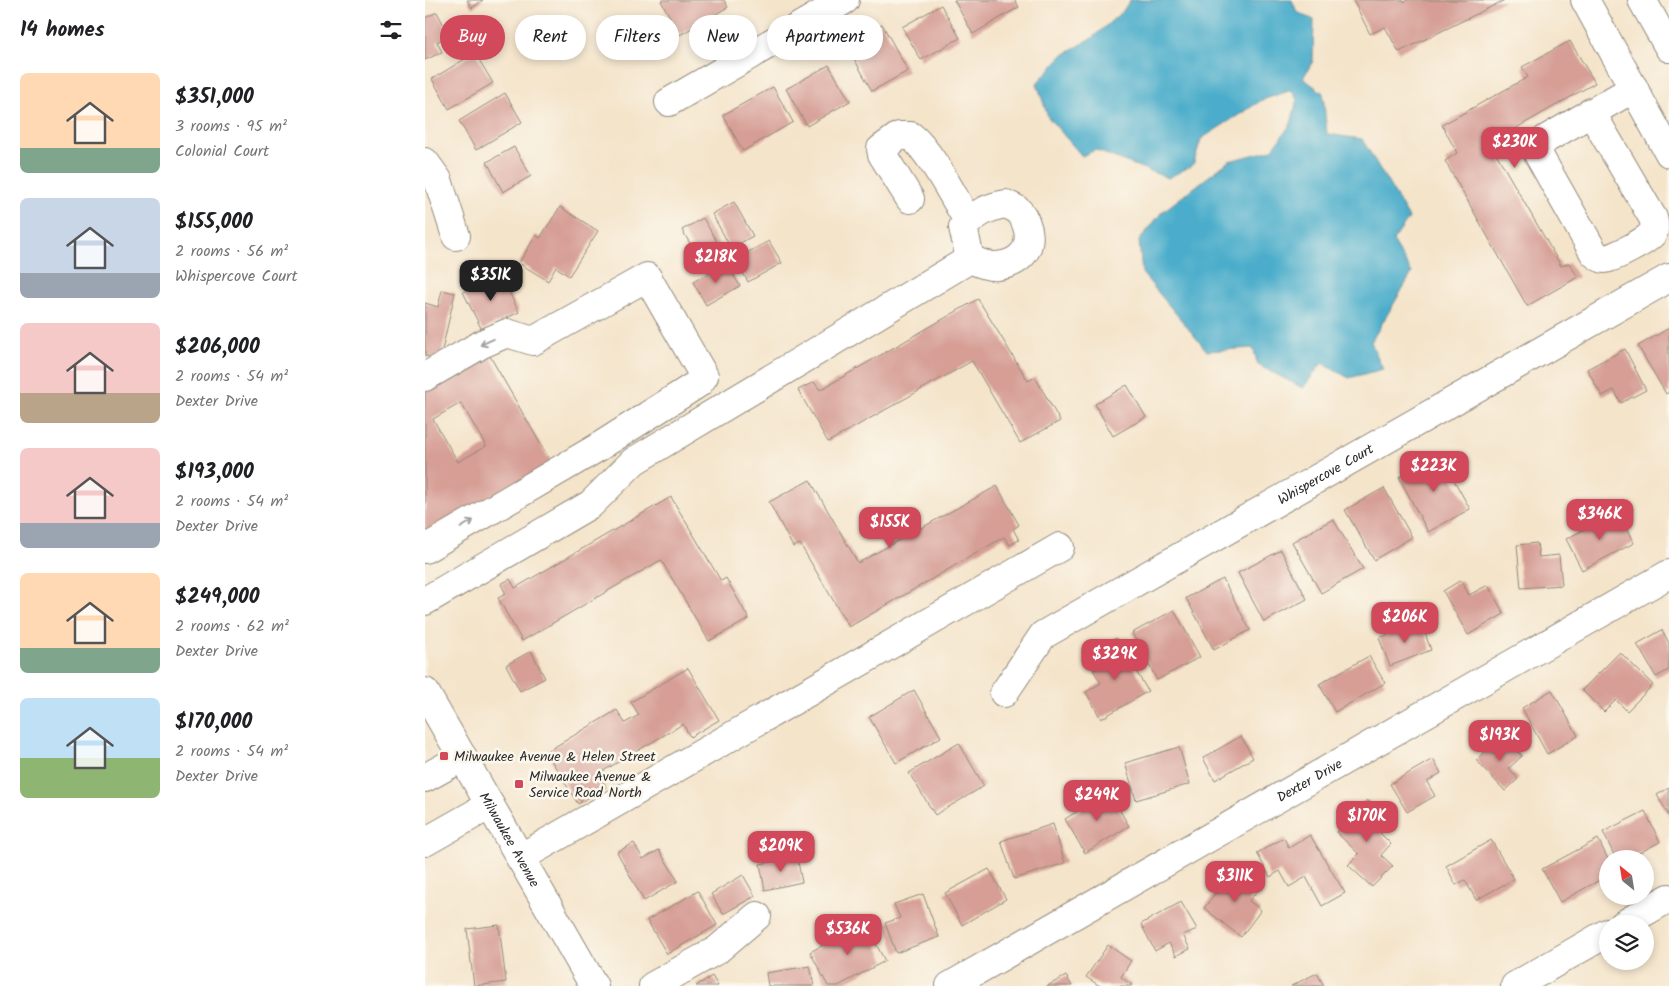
<!DOCTYPE html>
<html lang="en">
<head>
<meta charset="utf-8">
<style>
	:root { --surface:#fff; --page:#f6f6f6; --text:#202124; --muted:#757577; --accent:#d1495b }
	body { margin:0; font-family:Kalam,sans-serif; background:var(--page); color:var(--text); height:100vh; display:flex; flex-direction:column; font-size:19px; white-space:nowrap }
	* { box-sizing:border-box; margin:0 }
	p { font-size:16px; color:var(--muted) }
	.icon { flex:none; width:28px; height:28px; fill:none; stroke:currentColor; stroke-width:2; stroke-linecap:round; stroke-linejoin:round }
	.map { position:relative; flex:1; overflow:hidden }
	.sheet { display:flex; flex-direction:column; background:var(--surface); width:425px }
	.sheet>* { flex:none }
	.top-card { position:absolute; left:15px; top:15px; width:475px; height:45px; display:flex; gap:10px }
	.needle { width:32px; rotate:330deg }
	.buttons { position:absolute; left:1174px; top:850px; display:grid; gap:10px }
	.buttons a { display:grid; place-items:center; width:55px; height:55px; border-radius:50%; background:var(--surface); box-shadow:0 2px 8px #0003; font-size:25px }
	.price { position:absolute; translate:-50% -42px; padding:0 11px; border-radius:10px; background:var(--accent); color:#fff; font-size:16px; line-height:32px; filter:drop-shadow(0 1px 2px #0008) }
	.price::after { content:''; position:absolute; left:50%; top:30px; width:15px; height:11px; margin-left:-8px; background:inherit; clip-path:polygon(0 0,100% 0,50% 100%) }
	.price.on { background:#222; color:#fff }
	ul { padding:0; list-style:none }
	li { display:flex; align-items:center; gap:15px; height:125px; padding:0 20px }
	li span { display:grid; place-items:center; flex:none; width:140px; height:100px; border-radius:8px; color:#555 }
	li>.icon { margin-inline-start:auto }
	span .icon { width:60px; height:60px; fill:#fffc; stroke-width:1 }
	li b { font-size:21px }
	h2 { display:flex; justify-content:space-between; align-items:center; height:60px; padding:0 20px; font-size:21px }
	.pill { padding:0 18px; border-radius:22px; background:var(--surface); box-shadow:0 2px 8px #0003; font-size:18px; line-height:45px }
	.pill.on { background:var(--accent); color:#fff }
	main { display:flex; flex:1; min-height:0 }
	.map>svg:first-child { display:block }
	.water { fill:#4cadcb; stroke:#3c6c7b }
	.building { fill:#d69e95; fill-rule:evenodd }
	.lines { fill:none; stroke-linecap:round; stroke-linejoin:round }
	.minor-casing { stroke:#90887a; stroke-width:30 }
	.minor { stroke:#fff; stroke-width:28 }
	.oneway { stroke:#a0a0a0 }
	.poi-dot { fill:#d1495b; stroke:#fbf7ec; stroke-width:2 }
	.labels { text-anchor:middle; stroke-width:5; stroke-linejoin:round; paint-order:stroke }
	.street-label { font-size:14px; fill:#2b2b2b; stroke:#fbf7ec }
	.poi-label { font-size:14px; fill:#2b2b2b; stroke:#fbf7ec; text-anchor:start }
</style>
</head>
<body>
<main>
<section class="sheet">
<h2>14 homes<svg class="icon" aria-label="filters" viewBox="0 0 24 24"><path d="M4 7h16M4 17h16"/><circle cx="9" cy="7" r="2"/><circle cx="15" cy="17" r="2"/></svg></h2>
<ul>
<li><span style="background:linear-gradient(#ffd9b3 75%,#7fa58c 0)"><svg class="icon" aria-label="home" viewBox="0 0 24 24"><path d="M3 11l9-7 9 7M6 9v11h12V9"/></svg></span><div><b>$351,000</b><p>3 rooms · 95 m²</p><p>Colonial Court</p></div></li>
<li><span style="background:linear-gradient(#c9d6e8 75%,#9aa5b1 0)"><svg class="icon" aria-label="home" viewBox="0 0 24 24"><path d="M3 11l9-7 9 7M6 9v11h12V9"/></svg></span><div><b>$155,000</b><p>2 rooms · 56 m²</p><p>Whispercove Court</p></div></li>
<li><span style="background:linear-gradient(#f6c9c9 70%,#b9a48a 0)"><svg class="icon" aria-label="home" viewBox="0 0 24 24"><path d="M3 11l9-7 9 7M6 9v11h12V9"/></svg></span><div><b>$206,000</b><p>2 rooms · 54 m²</p><p>Dexter Drive</p></div></li>
<li><span style="background:linear-gradient(#f6c9c9 75%,#9aa5b1 0)"><svg class="icon" aria-label="home" viewBox="0 0 24 24"><path d="M3 11l9-7 9 7M6 9v11h12V9"/></svg></span><div><b>$193,000</b><p>2 rooms · 54 m²</p><p>Dexter Drive</p></div></li>
<li><span style="background:linear-gradient(#ffd9b3 75%,#7fa58c 0)"><svg class="icon" aria-label="home" viewBox="0 0 24 24"><path d="M3 11l9-7 9 7M6 9v11h12V9"/></svg></span><div><b>$249,000</b><p>2 rooms · 62 m²</p><p>Dexter Drive</p></div></li>
<li><span style="background:linear-gradient(#bfe0f5 60%,#8fb573 0)"><svg class="icon" aria-label="home" viewBox="0 0 24 24"><path d="M3 11l9-7 9 7M6 9v11h12V9"/></svg></span><div><b>$170,000</b><p>2 rooms · 54 m²</p><p>Dexter Drive</p></div></li>
</ul>
</section>
<div class="map">
<svg width="1244" height="986" viewBox="0 0 1244 986">
	<rect width="100%" height="100%" fill="#fbf7ec"/>
	<filter id="ink" filterUnits="userSpaceOnUse"><feTurbulence type="fractalNoise" baseFrequency=".02" numOctaves="2"/><feDisplacementMap in="SourceGraphic" scale="10" xChannelSelector="R" yChannelSelector="G"/><feConvolveMatrix kernelMatrix="1 2 1 2 8 2 1 2 1" color-interpolation-filters="sRGB"/></filter>
	<filter id="wash" filterUnits="userSpaceOnUse"><feTurbulence type="fractalNoise" baseFrequency=".0096" numOctaves="4" result="noise"/><feDisplacementMap in="SourceGraphic" scale="20" xChannelSelector="R" yChannelSelector="G"/><feGaussianBlur stdDeviation="1.12" result="paint"/><feColorMatrix in="noise" values="0 0 0 0 0 0 0 0 0 0 0 0 0 0 0 0 0 1.4 0 .05"/><feComposite in="paint" operator="in"/></filter>
	<g filter="url(#wash)">
		<rect width="100%" height="100%" fill="#f4e4ca"/>
		<!-- water -->
		<polygon class="water" points="705,0 867,0 872,12 889,20 888,61 878,78 898,93 902,134 937,139 984,218 968,241 987,273 946,342 958,369 924,378 897,363 878,388 833,365 828,348 782,351 717,273 714,241 737,212 804,161 847,150 866,124 872,100 867,90 837,100 776,139 768,165 743,178 670,150 657,156 623,117 612,83 637,56 667,38 698,11"/>
		<g id="blocks">
			<!-- building -->
			<g class="building">
				<polygon points="42,0 58,0 47,8"/>
				<polygon points="237,0 299,0 303,7 255,35 236,1"/>
				<polygon points="529,0 590,0 594,7 548,34"/>
				<polygon points="928,0 978,0 979,2 983,0 1080,0 974,52 960,27 945,34"/>
				<polygon points="516,5 535,38 496,60 477,27"/>
				<polygon points="12,12 24,35 12,42 17,52 0,60 0,18"/>
				<polygon points="457,24 483,71 447,91 421,44"/>
				<polygon points="1145,41 1170,83 1065,143 1136,266 1144,263 1153,277 1102,306 1020,161 1032,153 1017,125 1103,77 1097,67"/>
				<polygon points="50,53 68,83 24,109 7,79"/>
				<polygon points="404,65 425,101 382,126 361,89"/>
				<polygon points="348,87 368,122 318,151 298,115"/>
				<polygon points="80,93 97,122 51,150 34,121"/>
				<polygon points="89,147 106,176 78,192 62,162"/>
				<polygon points="309,202 328,236 306,248 287,214"/>
				<polygon points="135,207 173,231 144,276 131,267 123,281 94,263 111,235 115,238"/>
				<polygon points="278,218 298,252 277,264 257,230"/>
				<polygon points="344,241 357,263 323,282 310,259"/>
				<polygon points="301,263 315,286 281,305 268,282"/>
				<polygon points="75,274 94,312 57,330 38,292"/>
				<polygon points="17,290 30,293 15,359 0,356 0,303 13,307"/>
				<polygon points="553,299 603,381 610,377 635,421 595,443 547,361 403,442 373,390 389,382 395,390"/>
				<polygon points="1244,328 1244,392 1241,394 1213,346"/>
				<polygon points="1200,349 1221,390 1196,403 1189,390 1177,396 1162,369"/>
				<path d="M62 351 127 464 0 537V386ZM36 403 61 446 33 462 8 419Z"/>
				<polygon points="702,385 721,417 688,436 670,404"/>
				<polygon points="1015,455 1045,509 1003,532 974,477"/>
				<polygon points="385,480 433,563 572,486 594,525 588,529 594,540 585,545 579,537 424,627 375,544 368,547 344,502"/>
				<polygon points="959,488 987,537 949,560 920,510"/>
				<polygon points="246,497 296,581 301,578 324,619 284,641 236,560 97,641 73,598 81,594 76,584 85,579 90,588"/>
				<polygon points="1192,512 1209,543 1157,570 1141,539"/>
				<polygon points="908,519 938,569 896,593 867,542"/>
				<polygon points="1112,543 1114,557 1134,555 1137,585 1096,588 1092,545"/>
				<polygon points="856,550 882,599 839,622 813,573"/>
				<polygon points="798,579 825,630 789,650 761,598"/>
				<polygon points="1036,580 1044,595 1063,585 1079,614 1043,635 1018,591"/>
				<polygon points="749,610 775,657 732,680 707,633"/>
				<polygon points="996,622 1006,650 965,666 954,638"/>
				<polygon points="1237,630 1244,643 1244,670 1231,677 1212,644"/>
				<polygon points="691,638 723,691 676,719 661,692 676,683 668,670 684,661 675,647"/>
				<polygon points="106,651 120,678 95,691 81,665"/>
				<polygon points="1195,652 1228,685 1202,711 1191,700 1179,712 1157,690"/>
				<polygon points="944,656 960,683 910,712 894,684"/>
				<polygon points="263,668 294,720 265,737 258,724 173,774 181,787 153,804 121,752 192,710 200,723 214,715 206,702"/>
				<polygon points="489,690 516,737 471,763 444,717"/>
				<polygon points="1127,690 1153,736 1122,754 1097,708"/>
				<polygon points="1077,735 1097,756 1084,768 1093,779 1080,791 1051,760"/>
				<polygon points="816,736 828,758 790,780 778,758"/>
				<polygon points="534,743 559,786 510,815 484,773"/>
				<polygon points="754,747 765,784 711,800 700,763"/>
				<polygon points="1008,759 1016,773 1002,782 1010,796 982,812 965,784"/>
				<polygon points="1244,788 1244,816 1232,795"/>
				<polygon points="684,792 704,826 660,853 640,819"/>
				<polygon points="942,800 965,822 955,833 966,844 956,855 968,866 947,887 923,865 934,854 911,832"/>
				<polygon points="1220,811 1235,842 1202,859 1191,859 1178,832"/>
				<polygon points="628,824 640,863 589,879 576,841"/>
				<polygon points="885,835 920,893 897,906 881,877 864,887 855,871 845,877 832,853 859,838 864,848"/>
				<polygon points="1173,839 1183,859 1182,876 1135,902 1117,869"/>
				<polygon points="1066,840 1089,879 1051,900 1040,880 1031,885 1021,866"/>
				<polygon points="209,843 218,859 234,850 253,881 219,901 192,852"/>
				<polygon points="372,857 377,882 340,890 335,864"/>
				<polygon points="810,868 835,887 824,901 836,910 816,937 779,908"/>
				<polygon points="564,869 581,899 537,925 520,893"/>
				<polygon points="318,875 330,896 298,914 286,894"/>
				<polygon points="273,891 292,925 242,954 222,920"/>
				<polygon points="498,894 514,937 471,953 460,923 475,918 469,904"/>
				<polygon points="756,902 772,929 758,935 765,949 751,956 744,943 730,951 716,924"/>
				<polygon points="440,923 460,961 413,986 403,986 385,952"/>
				<polygon points="74,925 81,982 49,986 42,929"/>
				<polygon points="683,945 706,961 696,977 707,985 706,986 675,986 661,977"/>
				<polygon points="385,966 389,986 343,986 341,973"/>
				<polygon points="892,973 899,986 866,986"/>
				<polygon points="287,976 293,986 271,986"/>
				<polygon points="641,976 647,986 622,986"/>
			</g>
		</g>
	</g>
	<g filter="url(#ink)">
		<use href="#blocks" fill-opacity="0" stroke="#90887a" stroke-width="1"/>
		<g class="lines">
			<defs>
				<g id="minor">
					<polyline points="1160,0 1244,153"/>
					<polyline points="1217,0 1244,48"/>
					<polyline points="244,102 420,0"/>
					<path d="M1166 112 1228 218C1229 222 1231 228 1228 233 1223 240 1188 259 1179 259 1175 258 1172 256 1169 253L1113 154 1115 145 1121 139 1209 88"/>
					<polyline points="0,162 13,180 31,236"/>
					<path d="M485 199 457 154 456 149 474 136H486C506 152 529 198 543 221"/>
					<path d="M581 204C584 206 588 207 591 209 598 214 601 222 603 230 607 251 593 264 572 266 563 267 553 262 545 259L538 227C551 214 562 207 581 204Z"/>
					<polyline points="0,377 57,344 82,333 108,341 222,277 279,376 274,383 172,448 0,549"/>
					<polyline points="0,601 166,504 209,461 545,259"/>
					<path id="s1" d="M0 692 169 986"/>
					<path id="s2" d="M579 693 618 635 1244 278"/>
					<polyline points="0,778 38,757"/>
					<polyline points="0,842 65,805"/>
					<polyline points="95,858 635,547"/>
					<polyline points="1199,924 1244,898"/>
					<polyline points="228,986 292,950 332,916"/>
					<path id="s3" d="M525 986 1244 574"/>
					<polyline points="1090,986 1182,933"/>
				</g>
			</defs>
			<!-- minor casing -->
			<use href="#minor" class="minor-casing"/>
			<!-- minor -->
			<use href="#minor" class="minor"/>
		</g>
		<!-- one-way arrows -->
		<defs><path id="oneway-shaft" d="M-6 0H5M1.5-3L5.5 0L1.5 3" fill="none" stroke-width="1.6" stroke-linecap="round" stroke-linejoin="round" transform="scale(1.25)"/></defs>
		<g class="oneway">
			<use href="#oneway-shaft" transform="translate(62 342) rotate(155)"/>
			<use href="#oneway-shaft" transform="translate(42 524) rotate(-30)"/>
		</g>
	</g>
	<!-- markers -->
	<g class="poi-dot">
		<rect x="14" y="751" width="10" height="10" rx="2.5"/>
		<rect x="89" y="779" width="10" height="10" rx="2.5"/>
	</g>
	<g class="labels">
		<!-- street labels -->
		<g class="street-label">
			<text dy="5" stroke="none"><textPath href="#s2" startOffset="395">Whispercove Court</textPath></text>
			<text dy="5" stroke="none"><textPath href="#s3" startOffset="414">Dexter Drive</textPath></text>
			<text dy="5" stroke="none"><textPath href="#s1" startOffset="170">Milwaukee Avenue</textPath></text>
		</g>
		<!-- poi labels -->
		<g class="poi-label">
			<text x="29" y="761">Milwaukee Avenue &amp; Helen Street</text>
			<text x="104" y="781">Milwaukee Avenue &amp;<tspan x="104" dy="16">Service Road North</tspan></text>
		</g>
	</g>
</svg>
<div class="buttons">
<a><svg class="needle" viewBox="-14 -14 28 28"><path d="M0-13l5 13h-10z" fill="#e53935"/><path d="M0 13l5-13h-10z" fill="#757577"/></svg></a>
<a><svg class="icon" aria-label="layers" viewBox="0 0 24 24"><path d="M12 4l9 5-9 5-9-5zM3 14l9 5 9-5"/></svg></a>
</div>
<b class="price" style="left:1090px;top:169px">$230K</b>
<b class="price" style="left:291px;top:284px">$218K</b>
<b class="price on" style="left:66px;top:302px">$351K</b>
<b class="price" style="left:1009px;top:493px">$223K</b>
<b class="price" style="left:1175px;top:541px">$346K</b>
<b class="price" style="left:465px;top:549px">$155K</b>
<b class="price" style="left:980px;top:644px">$206K</b>
<b class="price" style="left:690px;top:681px">$329K</b>
<b class="price" style="left:1075px;top:762px">$193K</b>
<b class="price" style="left:672px;top:822px">$249K</b>
<b class="price" style="left:942px;top:843px">$170K</b>
<b class="price" style="left:356px;top:873px">$209K</b>
<b class="price" style="left:810px;top:903px">$311K</b>
<b class="price" style="left:423px;top:956px">$536K</b>
<div class="top-card">
<a class="pill on">Buy</a>
<a class="pill">Rent</a>
<a class="pill">Filters</a>
<a class="pill">New</a>
<a class="pill">Apartment</a>
</div>
</div>
</main>
</body>
</html>
